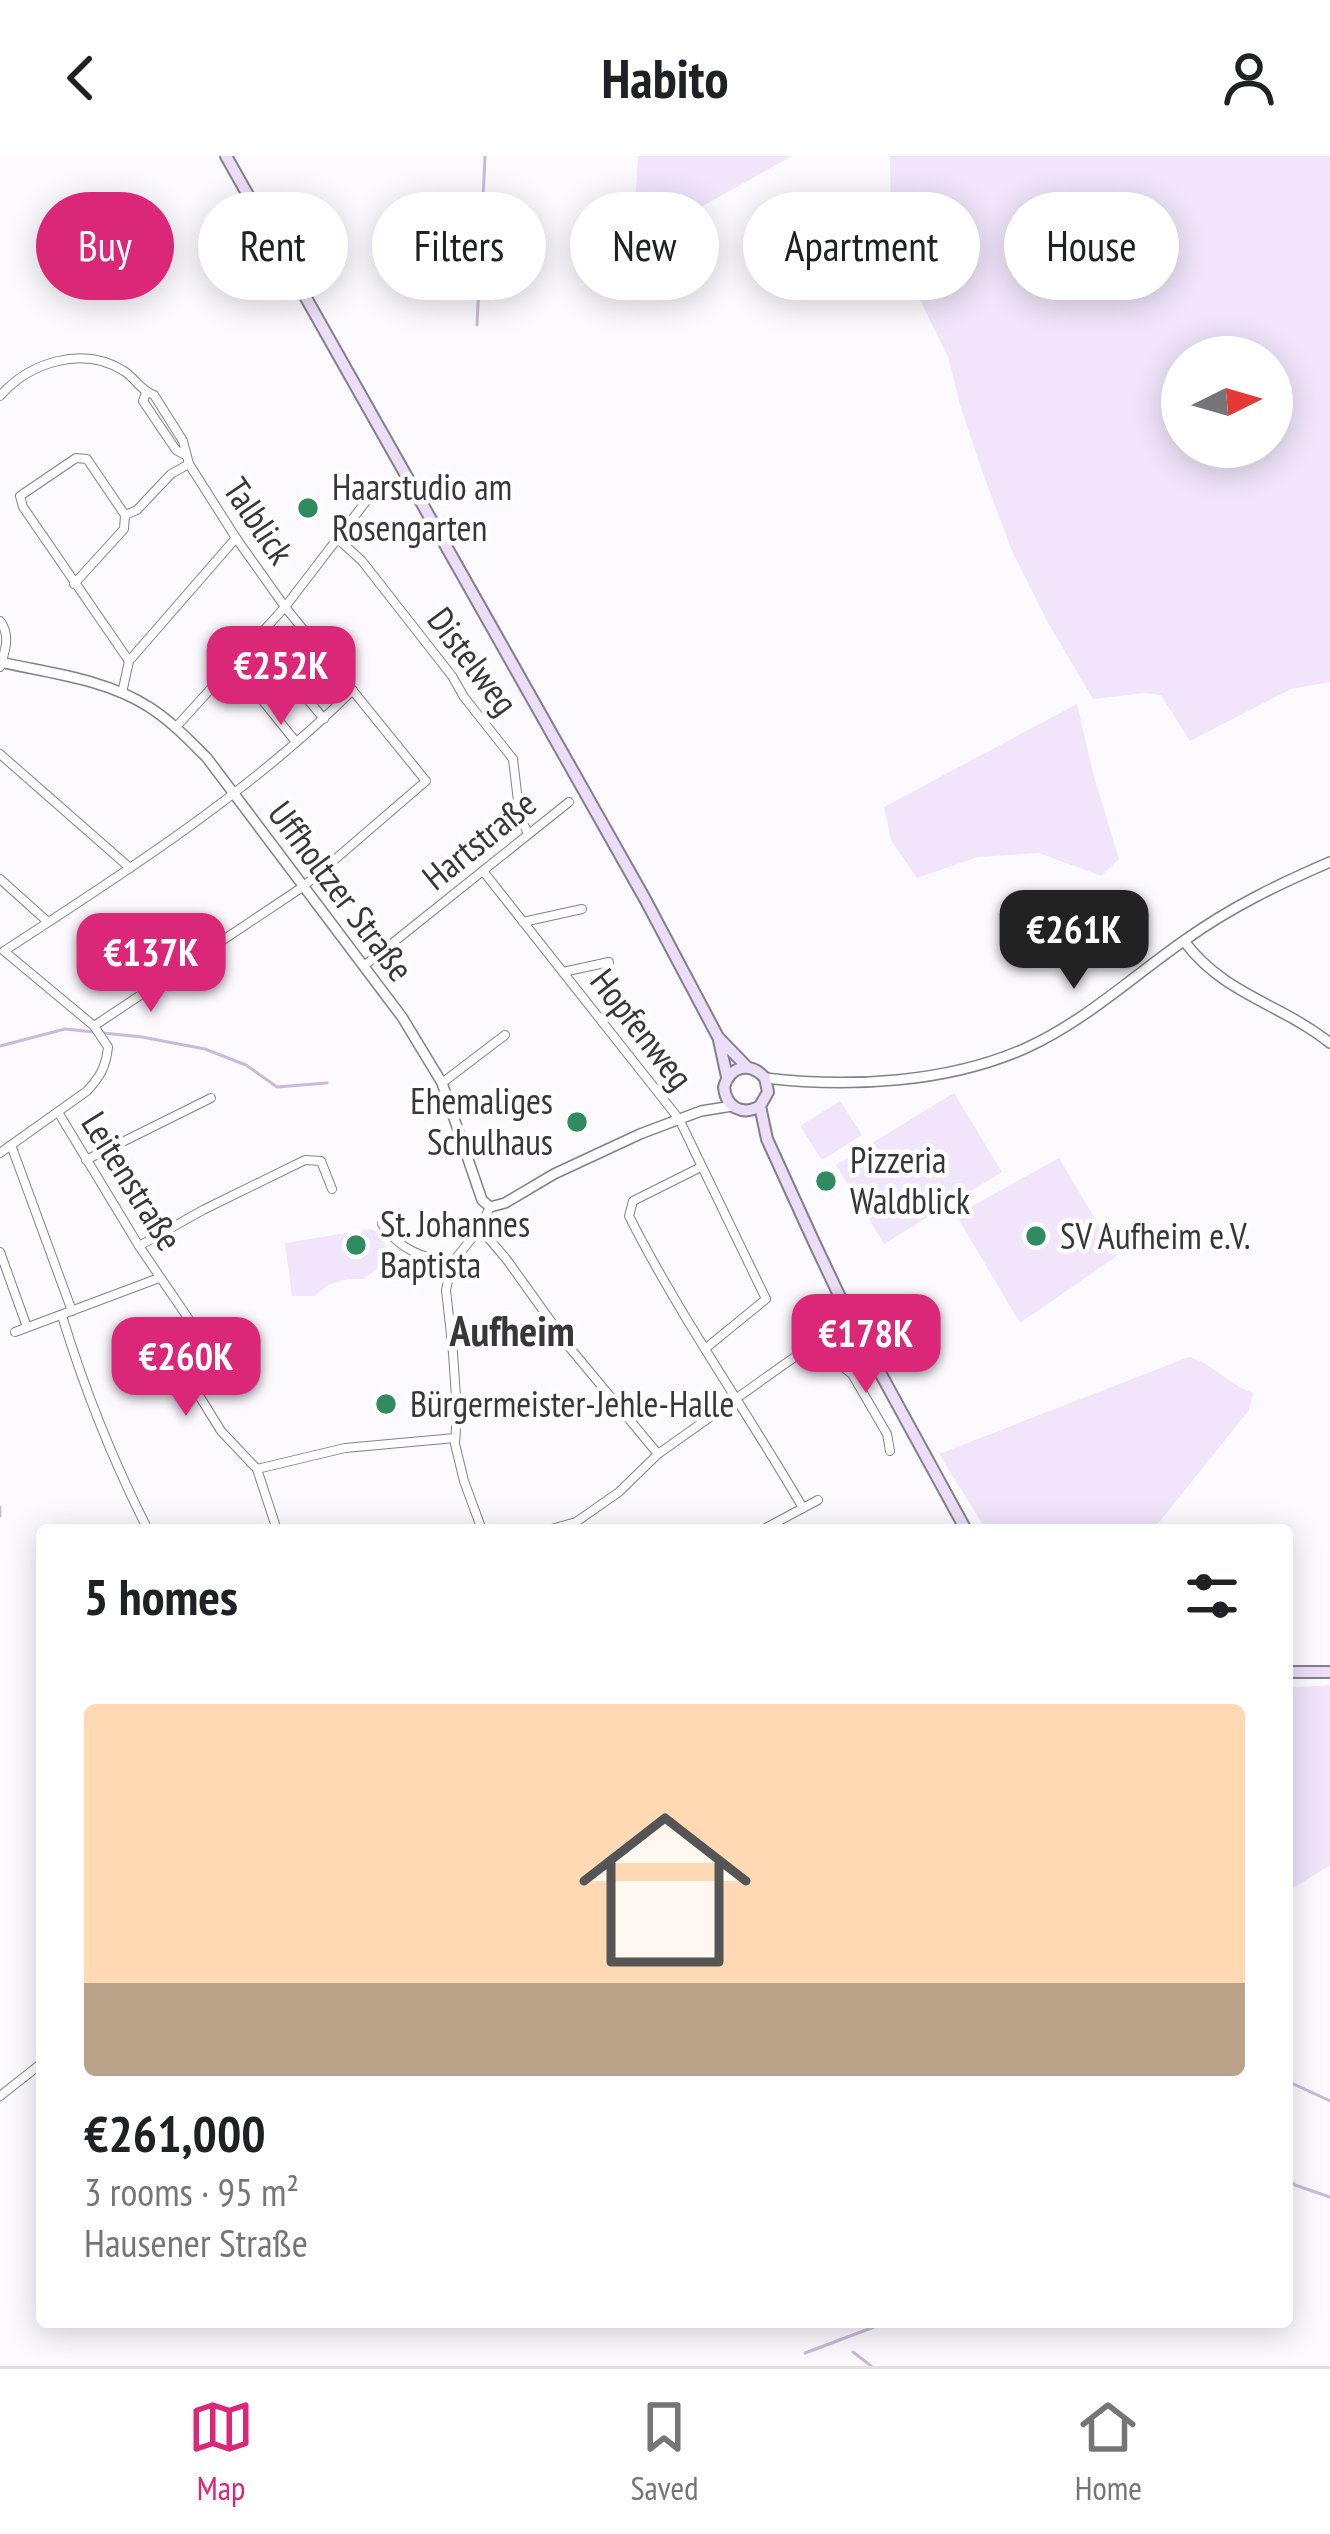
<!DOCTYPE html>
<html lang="en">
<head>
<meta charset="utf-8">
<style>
	:root { --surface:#fff; --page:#f2f2f2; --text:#202124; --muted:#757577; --line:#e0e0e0; --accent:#db2777 }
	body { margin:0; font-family:"PT Sans Narrow",sans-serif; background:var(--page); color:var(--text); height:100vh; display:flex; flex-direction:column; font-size:45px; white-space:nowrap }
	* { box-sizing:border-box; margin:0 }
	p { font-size:39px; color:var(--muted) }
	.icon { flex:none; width:66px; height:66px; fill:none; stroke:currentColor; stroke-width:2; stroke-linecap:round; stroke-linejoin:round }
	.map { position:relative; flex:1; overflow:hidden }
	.details { position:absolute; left:36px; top:1368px; width:1257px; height:804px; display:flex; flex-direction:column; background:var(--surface); border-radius:12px; box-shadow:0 6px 30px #0003 }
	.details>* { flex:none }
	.top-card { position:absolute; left:36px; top:36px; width:1260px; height:108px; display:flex; gap:24px }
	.needle { width:78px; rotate:85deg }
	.tools { position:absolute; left:1161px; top:180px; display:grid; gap:24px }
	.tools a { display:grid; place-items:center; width:132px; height:132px; border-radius:50%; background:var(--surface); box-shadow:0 6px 30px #0003; font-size:60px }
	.price { position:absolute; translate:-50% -102px; padding:0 27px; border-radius:24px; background:var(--accent); color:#fff; font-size:39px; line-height:78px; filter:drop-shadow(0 3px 6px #0008) }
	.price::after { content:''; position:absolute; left:50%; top:72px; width:36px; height:27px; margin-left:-18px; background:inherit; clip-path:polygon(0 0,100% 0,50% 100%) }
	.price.on { background:#222; color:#fff }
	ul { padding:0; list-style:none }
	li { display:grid; align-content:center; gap:24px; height:636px; padding:0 48px }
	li+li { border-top:3px solid var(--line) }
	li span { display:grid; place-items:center; height:372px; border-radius:12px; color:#555 }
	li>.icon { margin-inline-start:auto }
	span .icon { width:216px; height:216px; fill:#fffc; stroke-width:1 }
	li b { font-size:51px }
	h2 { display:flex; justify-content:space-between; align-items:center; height:144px; padding:0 48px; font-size:51px }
	.chip { padding:0 42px; border-radius:54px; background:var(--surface); box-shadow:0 6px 30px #0003; font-size:42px; line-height:108px }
	.chip.on { background:var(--accent); color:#fff }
	header { display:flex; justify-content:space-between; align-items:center; height:156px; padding:0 48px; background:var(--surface); font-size:54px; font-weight:800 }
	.tab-bar { display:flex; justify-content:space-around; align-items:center; height:168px; border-top:3px solid var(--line); background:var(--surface); font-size:33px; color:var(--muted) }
	.tab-bar a { display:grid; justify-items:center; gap:6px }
	.tab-bar .on { color:var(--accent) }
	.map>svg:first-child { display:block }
	.green { fill:#f0e5fb; fill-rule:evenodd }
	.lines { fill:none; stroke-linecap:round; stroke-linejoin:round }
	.stream { stroke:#cabada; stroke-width:3 }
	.minor-casing { stroke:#838087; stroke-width:10 }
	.tertiary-casing { stroke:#838087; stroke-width:12 }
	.secondary-casing { stroke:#838087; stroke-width:14 }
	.minor { stroke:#fff; stroke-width:8 }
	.tertiary { stroke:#fff; stroke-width:9 }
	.secondary { stroke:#ecdef9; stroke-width:10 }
	.poi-dot { fill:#318b60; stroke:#fff; stroke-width:4.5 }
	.labels { text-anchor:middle; stroke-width:9; stroke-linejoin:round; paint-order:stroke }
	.poi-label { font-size:36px; fill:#38363a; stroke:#fff; text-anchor:start }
	.street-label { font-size:36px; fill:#38363a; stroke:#fff }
	.quarter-label { font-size:42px; font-weight:bold; fill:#38363a; stroke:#fff }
</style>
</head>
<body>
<header><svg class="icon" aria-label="back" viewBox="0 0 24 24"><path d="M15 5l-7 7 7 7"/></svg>Habito<svg class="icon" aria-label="person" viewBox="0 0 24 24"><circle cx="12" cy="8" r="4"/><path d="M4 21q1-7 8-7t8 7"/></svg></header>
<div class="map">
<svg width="1330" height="2210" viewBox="0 0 1330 2210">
	<rect width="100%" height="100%" fill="#fcfaff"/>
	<!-- green -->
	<g class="green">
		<polygon points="638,0 792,0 633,89"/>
		<path d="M890 0H1330V526L1291 533 1190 585 1161 539 1144 537 1093 543 1047 465 1013 397 983 318 960 249 949 203 922 148 891 69ZM1182 201H1272V291H1182Z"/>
		<polygon points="1077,548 1094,621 1119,703 1101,720 1039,697 978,701 917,722 891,684 884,651"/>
		<polygon points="954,937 1002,1016 884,1088 836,1009"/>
		<polygon points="840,945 862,979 822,1004 800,970"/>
		<polygon points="1059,1002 1117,1100 1020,1167 956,1059"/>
		<path d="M372 1073C383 1081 387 1090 390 1103L363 1123H347L328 1129 314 1140H292L285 1087Z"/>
		<path d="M1189 1201C1213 1207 1228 1229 1253 1237L1249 1254 1153 1374H986L939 1298Z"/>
		<polygon points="1330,1529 1330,1709 1287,1736 1287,1532"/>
	</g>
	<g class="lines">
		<!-- stream -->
		<g class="stream">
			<polyline points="477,169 485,0"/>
			<polyline points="0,890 65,873 142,881 205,893 246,909 277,931 327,927"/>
			<polyline points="0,1351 0,1360"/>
			<polyline points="1287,1925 1330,1945"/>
			<polyline points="1287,2021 1295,2029 1330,2041"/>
			<polyline points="853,2196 871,2210"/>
			<polyline points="805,2197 874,2171"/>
		</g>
		<defs>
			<g id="minor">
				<polyline points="146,237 143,245 176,294 185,299"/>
				<path d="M0 240C30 206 83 189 124 215 136 223 140 234 154 239L183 285 189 308 236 382 285 451 426 625 304 730 94 870 4 795C126 716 249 637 353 534"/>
				<polyline points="125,359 137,354 171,318 189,308"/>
				<polyline points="338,383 362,405 452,520 464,541 513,603 520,662 528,677"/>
				<polyline points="74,428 124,373 125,359 87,303 76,302 20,340 23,351 129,505"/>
				<path d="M0 465C11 479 5 496 0 511"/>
				<polyline points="284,515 324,563"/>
				<polyline points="122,537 129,505 236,382"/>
				<polyline points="263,545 296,586"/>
				<polyline points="176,571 285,451 367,344"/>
				<polyline points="0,598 130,712"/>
				<polyline points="483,715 679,963 766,1143 706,1192"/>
				<polyline points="0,723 48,766"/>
				<polyline points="523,766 582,753"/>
				<polyline points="365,809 569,646"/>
				<polyline points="563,816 609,806"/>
				<polyline points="442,927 505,879"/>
				<polyline points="58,956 139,1090 188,1162 195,1233 221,1275 257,1313 277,1374"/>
				<polyline points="11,989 72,1155"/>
				<path d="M0 997 87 935C100 921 106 911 108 891L94 870"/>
				<polyline points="86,1004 211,942"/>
				<path d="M701 1011 633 1045 629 1060C680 1161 746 1254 803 1352"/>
				<path d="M382 1068C400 1094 421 1101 452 1107"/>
				<polyline points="480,1072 507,1104 570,1192 658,1298"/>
				<polyline points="139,1090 203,1054 305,1004 321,1005 332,1033"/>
				<polyline points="0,1096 27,1171"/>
				<path d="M62 1160C85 1235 113 1305 148 1374"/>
				<polyline points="15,1176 159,1122"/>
				<polyline points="813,1188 852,1218 887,1278 890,1295"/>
				<polyline points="257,1313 345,1292 455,1282"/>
				<polyline points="482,1374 464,1325 455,1288 457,1256 453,1197 446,1134 452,1107 480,1072 490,1051"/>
				<polyline points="548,1374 576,1366 619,1336 658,1298 813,1188 847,1156"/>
				<polyline points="762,1374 818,1344"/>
				<polyline points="0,1940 42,1907"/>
			</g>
			<g id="tertiary">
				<path d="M0 506C49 517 106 523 149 551 171 565 189 584 207 602L402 861 442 927 482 1044 490 1051 505 1047 554 1018 640 978 701 955 732 950"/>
				<path d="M1184 785C1224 839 1280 847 1330 887"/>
				<path d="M765 922C849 932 948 927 1026 892 1084 866 1133 820 1185 784 1231 751 1279 728 1330 706"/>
			</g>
			<g id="secondary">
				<polyline points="226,0 645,743 718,881 747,911"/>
				<polyline points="719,884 727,921"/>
				<path d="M760 950C743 960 726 952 724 931 730 910 750 905 765 922L768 936 760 950 767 983 813 1084 847 1156 966 1374"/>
				<polyline points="1287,1516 1330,1516"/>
			</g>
		</defs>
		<!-- minor casing -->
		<use href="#minor" class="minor-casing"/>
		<!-- tertiary casing -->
		<use href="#tertiary" class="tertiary-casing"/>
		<!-- secondary casing -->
		<use href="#secondary" class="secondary-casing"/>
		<!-- minor -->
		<use href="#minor" class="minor"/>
		<!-- tertiary -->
		<use href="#tertiary" class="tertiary"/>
		<!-- secondary -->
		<use href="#secondary" class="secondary"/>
	</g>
	<!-- markers -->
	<g class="poi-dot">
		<circle cx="308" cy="352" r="12"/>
		<circle cx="577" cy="966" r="12"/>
		<circle cx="826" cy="1025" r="12"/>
		<circle cx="1036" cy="1080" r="12"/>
		<circle cx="356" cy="1089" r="12"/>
		<circle cx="386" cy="1248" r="12"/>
	</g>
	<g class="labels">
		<!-- poi labels -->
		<g class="poi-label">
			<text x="332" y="344">Haarstudio am<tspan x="332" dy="41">Rosengarten</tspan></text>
			<text x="553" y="958" text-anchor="end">Ehemaliges<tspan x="553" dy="41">Schulhaus</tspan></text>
			<text x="850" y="1017">Pizzeria<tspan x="850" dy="41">Waldblick</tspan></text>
			<text x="380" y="1081">St. Johannes<tspan x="380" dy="41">Baptista</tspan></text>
			<text x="1060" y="1093">SV Aufheim e.V.</text>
			<text x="410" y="1261">Bürgermeister-Jehle-Halle</text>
		</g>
		<!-- street labels -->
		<g class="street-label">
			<text transform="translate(259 365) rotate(56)" y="13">Talblick</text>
			<text transform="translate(473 505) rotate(53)" y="13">Distelweg</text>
			<text transform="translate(479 684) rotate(-39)" y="13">Hartstraße</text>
			<text transform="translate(341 735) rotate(53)" y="13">Uffholtzer Straße</text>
			<text transform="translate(642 873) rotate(52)" y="13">Hopfenweg</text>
			<text transform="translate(132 1025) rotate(58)" y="13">Leitenstraße</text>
		</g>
		<!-- quarter labels -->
		<g class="quarter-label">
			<text x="512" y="1190">Aufheim</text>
		</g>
	</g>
</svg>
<div class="tools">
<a><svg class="needle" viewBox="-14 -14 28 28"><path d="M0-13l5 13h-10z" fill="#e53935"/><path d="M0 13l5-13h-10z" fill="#757577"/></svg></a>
</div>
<b class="price" style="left:281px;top:572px">€252K</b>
<b class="price on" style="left:1074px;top:836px">€261K</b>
<b class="price" style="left:151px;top:859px">€137K</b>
<b class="price" style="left:866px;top:1240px">€178K</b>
<b class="price" style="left:186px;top:1263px">€260K</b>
<div class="top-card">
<a class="chip on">Buy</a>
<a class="chip">Rent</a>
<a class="chip">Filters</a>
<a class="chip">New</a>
<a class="chip">Apartment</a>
<a class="chip">House</a>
</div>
<section class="details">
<h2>5 homes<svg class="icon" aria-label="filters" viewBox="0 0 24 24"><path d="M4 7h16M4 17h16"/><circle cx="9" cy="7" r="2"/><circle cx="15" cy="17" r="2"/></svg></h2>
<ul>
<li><span style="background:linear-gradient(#ffd9b3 75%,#b9a48a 0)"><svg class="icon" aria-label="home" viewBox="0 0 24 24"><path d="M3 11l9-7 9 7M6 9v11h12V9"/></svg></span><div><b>€261,000</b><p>3 rooms · 95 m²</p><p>Hausener Straße</p></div></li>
</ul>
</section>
</div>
<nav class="tab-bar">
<a class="on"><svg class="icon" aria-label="map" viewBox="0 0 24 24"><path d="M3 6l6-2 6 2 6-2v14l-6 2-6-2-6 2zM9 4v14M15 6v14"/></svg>Map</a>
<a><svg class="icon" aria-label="saved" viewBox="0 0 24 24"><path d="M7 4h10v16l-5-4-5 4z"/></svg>Saved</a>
<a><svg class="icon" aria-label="home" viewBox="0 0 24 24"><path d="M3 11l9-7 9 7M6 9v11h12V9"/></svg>Home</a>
</nav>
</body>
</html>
